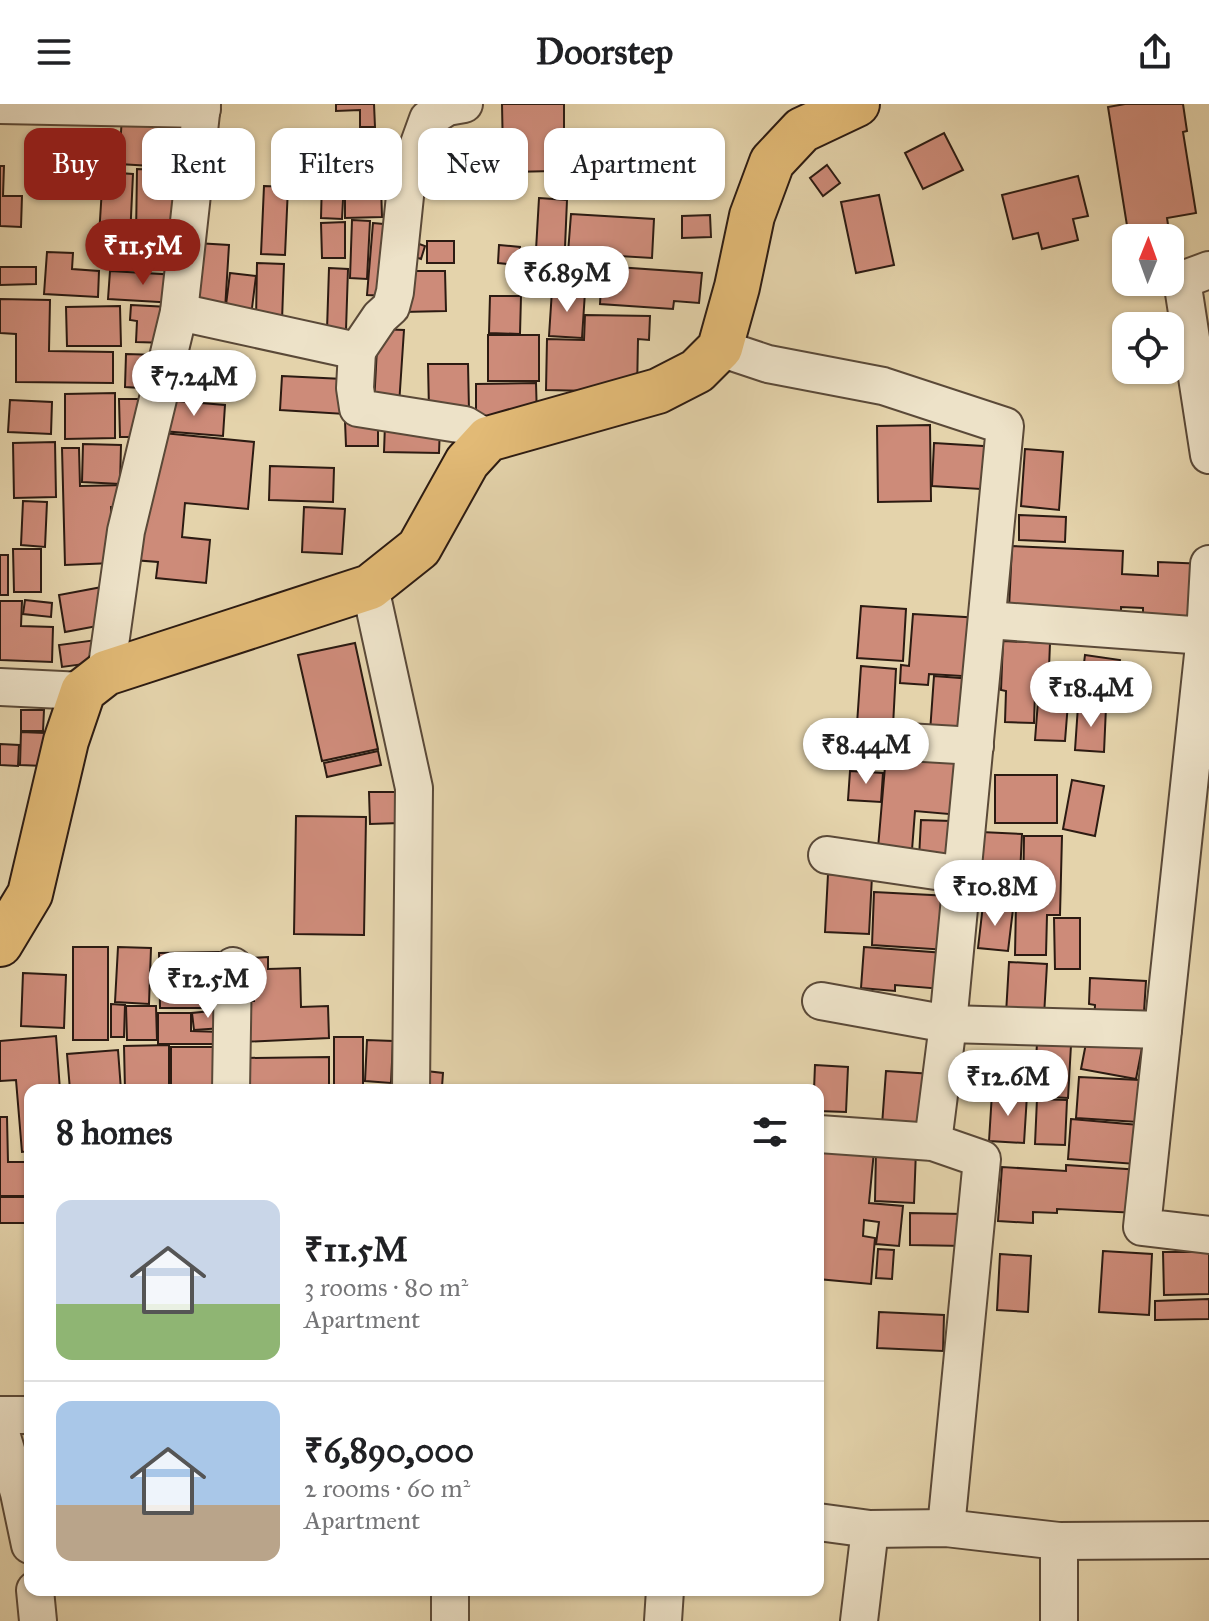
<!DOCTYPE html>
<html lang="en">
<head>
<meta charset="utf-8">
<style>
	:root { --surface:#fff; --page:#f6f6f6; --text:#202124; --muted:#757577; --line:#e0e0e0; --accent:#8f2418 }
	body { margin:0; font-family:"IM FELL Great Primer",serif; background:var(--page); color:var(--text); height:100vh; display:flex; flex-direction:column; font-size:30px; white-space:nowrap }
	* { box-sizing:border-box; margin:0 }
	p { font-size:26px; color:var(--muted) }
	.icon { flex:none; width:44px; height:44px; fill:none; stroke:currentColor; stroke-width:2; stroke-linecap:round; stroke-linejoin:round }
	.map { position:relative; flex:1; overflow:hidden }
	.details { position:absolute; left:24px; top:980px; width:800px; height:512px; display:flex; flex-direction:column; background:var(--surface); border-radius:16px; box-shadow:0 2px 6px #0004 }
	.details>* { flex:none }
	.hud { position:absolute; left:24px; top:24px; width:800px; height:72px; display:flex; gap:16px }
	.needle { width:52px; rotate:1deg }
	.buttons { position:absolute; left:1112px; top:120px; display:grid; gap:16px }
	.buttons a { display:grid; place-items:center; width:72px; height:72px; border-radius:16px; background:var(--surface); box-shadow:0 2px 6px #0004; font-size:40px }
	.price { position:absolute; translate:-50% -68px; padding:0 18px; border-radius:28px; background:#fff; color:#222; font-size:26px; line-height:52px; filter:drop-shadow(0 2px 4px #0008) }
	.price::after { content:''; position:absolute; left:50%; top:48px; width:24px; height:18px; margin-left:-12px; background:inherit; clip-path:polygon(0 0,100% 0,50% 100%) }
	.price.on { background:var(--accent); color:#fff }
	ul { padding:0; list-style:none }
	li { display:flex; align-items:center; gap:24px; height:200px; padding:0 32px }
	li+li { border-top:2px solid var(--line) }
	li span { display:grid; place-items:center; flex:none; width:224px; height:160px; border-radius:16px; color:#555 }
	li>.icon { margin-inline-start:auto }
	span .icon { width:96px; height:96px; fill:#fffc; stroke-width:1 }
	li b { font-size:34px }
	h2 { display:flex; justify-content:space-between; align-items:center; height:96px; padding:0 32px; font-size:34px }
	.chip { padding:0 28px; border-radius:16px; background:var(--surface); box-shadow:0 2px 6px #0004; font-size:28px; line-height:72px }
	.chip.on { background:var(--accent); color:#fff }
	header { display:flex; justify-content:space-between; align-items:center; height:104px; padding:0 32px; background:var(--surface); font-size:36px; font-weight:700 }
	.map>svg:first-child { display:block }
	.building { fill:#cd8b79; stroke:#2c1b12; stroke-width:2 }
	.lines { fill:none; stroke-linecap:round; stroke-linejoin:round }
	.minor-casing { stroke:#5a4938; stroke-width:40 }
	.major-casing { stroke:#2c1b12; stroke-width:48 }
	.minor { stroke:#ede2c8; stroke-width:36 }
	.major { stroke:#e2ba76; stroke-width:44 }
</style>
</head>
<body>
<header><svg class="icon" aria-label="menu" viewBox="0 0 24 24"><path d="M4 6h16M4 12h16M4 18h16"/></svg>Doorstep<svg class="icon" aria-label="share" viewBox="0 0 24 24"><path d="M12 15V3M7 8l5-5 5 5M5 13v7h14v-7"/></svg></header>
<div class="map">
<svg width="1209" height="1517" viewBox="0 0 1209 1517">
	<rect width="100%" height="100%" fill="#e4d3ab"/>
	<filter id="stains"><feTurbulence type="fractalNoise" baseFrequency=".0025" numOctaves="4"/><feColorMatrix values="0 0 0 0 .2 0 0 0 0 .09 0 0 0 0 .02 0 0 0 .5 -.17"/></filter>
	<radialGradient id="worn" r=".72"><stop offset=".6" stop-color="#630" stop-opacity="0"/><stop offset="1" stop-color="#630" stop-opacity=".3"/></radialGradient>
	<!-- building -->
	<g class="building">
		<polygon points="336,0 374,0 375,23 360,23 360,6 336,7"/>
		<polygon points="502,0 564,0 564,30 553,30 553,67 512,68 512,51 503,51"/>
		<polygon points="1125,0 1183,0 1187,27 1183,28 1196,109 1167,114 1170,134 1129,134 1108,3"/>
		<polygon points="122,12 187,15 185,64 119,60"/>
		<polygon points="944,29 963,66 923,85 905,49"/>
		<polygon points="560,34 579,35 579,57 560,57"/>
		<polygon points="827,61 840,79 823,92 810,74"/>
		<polygon points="0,62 4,62 3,92 22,92 21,123 0,122"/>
		<polygon points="137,65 183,67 182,133 136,132"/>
		<polygon points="103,68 133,70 130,134 99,132"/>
		<polygon points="1078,72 1088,112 1073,115 1078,136 1042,145 1038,129 1013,135 1002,91"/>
		<polygon points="322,76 344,77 342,115 321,114"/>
		<polygon points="264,82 288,83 285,151 261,150"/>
		<polygon points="381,82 382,113 345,114 345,83"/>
		<polygon points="879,91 894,161 856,169 841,98"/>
		<polygon points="539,94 567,96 564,167 546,167 546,146 536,146"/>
		<polygon points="571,110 654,115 652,154 568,149"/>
		<polygon points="710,111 711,133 682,134 682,112"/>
		<polygon points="352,116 370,117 367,175 350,174"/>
		<polygon points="345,118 345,154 322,154 321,119"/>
		<polygon points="373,119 394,121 388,192 367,191"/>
		<polygon points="1170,136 1177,181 1137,187 1136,178 1170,178"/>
		<polygon points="411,137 425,142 421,155 406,150"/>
		<rect x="427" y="137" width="27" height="22"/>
		<polygon points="196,139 229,141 225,206 193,205"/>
		<polygon points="499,141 520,143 518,161 498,159"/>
		<polygon points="47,148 73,149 72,165 99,167 98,193 44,190"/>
		<polygon points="576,150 602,154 596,186 571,182"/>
		<polygon points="257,159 284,160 282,217 256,217"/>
		<polygon points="602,162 702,169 699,199 674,197 673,205 600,200"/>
		<polygon points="0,163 36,163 36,180 0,181"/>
		<polygon points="329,164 348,165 346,226 327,226"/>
		<polygon points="110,167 178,171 176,199 108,195"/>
		<polygon points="402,167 445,167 446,207 403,208"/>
		<polygon points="230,169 256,172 251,212 225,209"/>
		<polygon points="552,186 585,188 582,234 549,232"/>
		<polygon points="490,192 521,192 520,230 489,229"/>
		<polygon points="0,195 50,196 49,247 113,248 113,279 16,278 16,230 0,229"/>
		<polygon points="131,201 169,203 167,239 136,238 137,217 130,216"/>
		<polygon points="120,202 121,242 67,242 66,203"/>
		<polygon points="585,211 650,212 649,236 638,235 637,288 546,286 547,235 584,236"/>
		<polygon points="378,225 404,226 399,301 374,300"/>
		<rect x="488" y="231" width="51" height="46"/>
		<polygon points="126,250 158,251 157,285 125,283"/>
		<polygon points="428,260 468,260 469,306 429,306"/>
		<polygon points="282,272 343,275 345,310 280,306"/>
		<polygon points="536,279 537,314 476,315 476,280"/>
		<polygon points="115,289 115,334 65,335 65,290"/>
		<polygon points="119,295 144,295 144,333 120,333"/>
		<polygon points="10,296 52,298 51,330 8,328"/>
		<polygon points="165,296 225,301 223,332 162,327"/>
		<polygon points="345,317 378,317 378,342 346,342"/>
		<polygon points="385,320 440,322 439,349 384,348"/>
		<polygon points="930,321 931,397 878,398 877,322"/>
		<polygon points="163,329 254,338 248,405 185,399 182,433 210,436 206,479 156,474 158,458 133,456"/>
		<polygon points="55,338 56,393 14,394 13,339"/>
		<polygon points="934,339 999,343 997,386 932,382"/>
		<polygon points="83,340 121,341 120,380 82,378"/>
		<polygon points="62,344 79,344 80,382 127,381 127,403 111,403 113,459 65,461"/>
		<polygon points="1025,345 1063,348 1059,406 1021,402"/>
		<polygon points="270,362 334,364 333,398 269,396"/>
		<polygon points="23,397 47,398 45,443 21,441"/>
		<polygon points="304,403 345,405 342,450 302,448"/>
		<polygon points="1019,411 1066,413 1065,438 1019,436"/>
		<polygon points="1012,442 1123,447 1122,470 1158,472 1158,458 1207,460 1204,522 1143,520 1143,504 1121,503 1121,509 1009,504"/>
		<polygon points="13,445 41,445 41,488 14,488"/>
		<rect x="0" y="451" width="8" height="40"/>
		<polygon points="102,483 108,520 65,528 59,491"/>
		<polygon points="25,496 52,499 51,513 23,510"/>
		<polygon points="0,497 22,497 21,522 53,523 52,558 0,556"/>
		<polygon points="861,502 906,505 903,557 857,554"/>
		<polygon points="913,510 982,514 979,573 929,570 928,581 900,579 901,561 909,562"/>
		<polygon points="96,536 99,558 62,563 59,541"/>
		<polygon points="1003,537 1050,539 1048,590 1035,589 1034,619 1005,618 1006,587 1001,586"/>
		<polygon points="355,539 378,645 322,657 298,551"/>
		<polygon points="1085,551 1120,556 1115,596 1080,592"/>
		<polygon points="861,562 896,565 893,622 857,620"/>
		<polygon points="934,572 973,575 969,630 930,628"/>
		<polygon points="1038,597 1068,599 1065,637 1035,636"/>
		<polygon points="1078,602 1106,603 1104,648 1075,646"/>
		<polygon points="21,606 44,606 43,627 21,627"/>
		<polygon points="21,628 45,629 44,662 20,661"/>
		<polygon points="0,640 19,641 18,662 0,661"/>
		<polygon points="378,647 381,661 327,673 324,659"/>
		<polygon points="886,651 964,658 960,711 915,707 912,746 878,744"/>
		<polygon points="850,667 883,669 881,698 848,696"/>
		<rect x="995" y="671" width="62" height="48"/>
		<polygon points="1072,676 1104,682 1095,732 1063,725"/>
		<polygon points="369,688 399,688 400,719 370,720"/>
		<polygon points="296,712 366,713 364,831 294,830"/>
		<polygon points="921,716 951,717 949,755 919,754"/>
		<polygon points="981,728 1022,730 1020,771 979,769"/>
		<polygon points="1024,732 1062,732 1060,811 1047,811 1046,851 1015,851 1016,799 1023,799"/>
		<polygon points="828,770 872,772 869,830 825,828"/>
		<polygon points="874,788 950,792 947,846 872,841"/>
		<polygon points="983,801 1013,805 1008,847 978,844"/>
		<polygon points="1054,814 1080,814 1080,865 1055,865"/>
		<rect x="73" y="843" width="35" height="93"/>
		<polygon points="118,843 151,844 149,900 115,898"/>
		<polygon points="864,843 945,849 942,885 895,881 895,887 861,884"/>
		<polygon points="219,848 219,904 160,904 159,849"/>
		<polygon points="268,853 268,865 300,864 301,903 328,902 329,934 242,938 240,897 254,897 252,854"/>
		<polygon points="1009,858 1047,860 1044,912 1006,910"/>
		<polygon points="23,869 66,871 64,924 21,922"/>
		<polygon points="1090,874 1146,877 1143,923 1094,920 1095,901 1089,900"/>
		<polygon points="111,900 125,901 124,933 111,933"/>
		<polygon points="126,902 156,902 157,936 127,936"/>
		<polygon points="221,906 223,924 194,926 192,909"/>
		<polygon points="158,909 191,909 191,927 222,928 222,940 158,940"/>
		<polygon points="56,932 60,986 30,986 30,1047 22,1048 16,976 0,977 0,937"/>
		<rect x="334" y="933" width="29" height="53"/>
		<polygon points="1087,934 1142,944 1136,975 1081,965"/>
		<polygon points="367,936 393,937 391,979 365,977"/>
		<polygon points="1037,939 1071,941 1068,994 1034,992"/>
		<polygon points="169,941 169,986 125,986 124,942"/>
		<rect x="171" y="943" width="52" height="43"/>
		<polygon points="118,946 121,986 70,986 67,950"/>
		<polygon points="329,953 329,981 257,982 257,986 245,986 245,954"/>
		<polygon points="815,961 848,963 846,1008 818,1007 818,986 814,986"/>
		<polygon points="426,967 443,969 442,983 479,986 424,986"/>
		<polygon points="886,967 933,970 929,1025 882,1021"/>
		<polygon points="1079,973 1140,976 1138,1018 1076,1014"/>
		<rect x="259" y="984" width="70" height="2"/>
		<polygon points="992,989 1027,991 1024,1039 989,1037"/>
		<polygon points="1037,995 1067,996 1065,1041 1035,1040"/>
		<polygon points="0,1013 7,1013 8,1058 30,1058 30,1092 0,1092"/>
		<polygon points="1071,1015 1139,1021 1136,1060 1068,1055"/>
		<polygon points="818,1042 874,1047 869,1099 903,1102 899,1142 876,1140 879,1118 864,1116 863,1132 875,1134 871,1180 818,1175"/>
		<polygon points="876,1045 916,1046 914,1099 875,1097"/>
		<polygon points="1066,1061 1141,1066 1138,1109 1057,1105 1057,1109 1033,1108 1033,1119 998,1117 1002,1063 1066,1067"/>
		<rect x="0" y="1093" width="30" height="26"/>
		<polygon points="910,1109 965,1110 964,1142 910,1141"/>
		<polygon points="878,1145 894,1146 892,1175 876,1174"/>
		<polygon points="1103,1147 1152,1150 1149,1211 1099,1208"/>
		<polygon points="1163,1148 1209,1148 1209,1190 1164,1191"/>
		<polygon points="1000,1150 1031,1152 1028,1208 997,1206"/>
		<polygon points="1209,1195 1209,1215 1155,1216 1155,1197"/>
		<polygon points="879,1208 944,1211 943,1247 877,1244"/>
	</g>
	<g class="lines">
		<defs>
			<g id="minor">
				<polyline points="0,1 202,5"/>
				<polyline points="1209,166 1182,176 1209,351"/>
				<polyline points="179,208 357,247 355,284 358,304 465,321 488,335"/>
				<polyline points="720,244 768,260 883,282 1005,322 948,920 933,1038"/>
				<polyline points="357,247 380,213 391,203 395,188 407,73 428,15 447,3 464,0"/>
				<polyline points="370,483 414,684 411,986"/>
				<polyline points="987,516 1205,532 1209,460"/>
				<polyline points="1209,531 1205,532 1142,1123 1209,1131"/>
				<polyline points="106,569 126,427 179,208 202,0"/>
				<polyline points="0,583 83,587"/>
				<polyline points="855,635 975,642"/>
				<polyline points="827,751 963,771"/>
				<polyline points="821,897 948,920 1163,926"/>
				<polyline points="231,986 233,862"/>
				<polyline points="819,1030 933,1038 982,1055 946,1424"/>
				<polyline points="0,1311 30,1311"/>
				<polyline points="0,1326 19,1389 30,1441"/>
				<polyline points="818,1418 870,1425 946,1424 1059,1437 1209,1436"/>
				<polyline points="35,1486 38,1517"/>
				<polyline points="450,1486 450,1517"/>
				<polyline points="663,1517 665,1486"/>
				<polyline points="859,1517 870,1425"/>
				<polyline points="1059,1517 1059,1437"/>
			</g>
			<polyline id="major" points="0,840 30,790 66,637 83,587 106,569 370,483 419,444 467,358 488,335 658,287 697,267 720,244 737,183 752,112 772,58 802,26 857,0"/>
		</defs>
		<!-- minor casing -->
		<use href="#minor" class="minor-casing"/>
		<!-- major casing -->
		<use href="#major" class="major-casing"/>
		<!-- minor -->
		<use href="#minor" class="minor"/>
		<!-- major -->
		<use href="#major" class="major"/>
	</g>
	<rect width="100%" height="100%" filter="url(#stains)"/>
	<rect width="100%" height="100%" fill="url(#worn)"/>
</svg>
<div class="buttons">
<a><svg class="needle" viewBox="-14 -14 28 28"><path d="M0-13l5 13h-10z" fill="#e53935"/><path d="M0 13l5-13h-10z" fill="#757577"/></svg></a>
<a><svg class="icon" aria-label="locate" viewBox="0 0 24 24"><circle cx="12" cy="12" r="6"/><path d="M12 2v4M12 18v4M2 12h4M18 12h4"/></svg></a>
</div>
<b class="price on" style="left:143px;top:183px">₹11.5M</b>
<b class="price" style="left:567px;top:210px">₹6.89M</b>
<b class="price" style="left:194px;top:314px">₹7.24M</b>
<b class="price" style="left:1091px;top:625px">₹18.4M</b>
<b class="price" style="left:866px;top:682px">₹8.44M</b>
<b class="price" style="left:995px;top:824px">₹10.8M</b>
<b class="price" style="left:208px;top:916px">₹12.5M</b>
<b class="price" style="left:1008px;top:1014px">₹12.6M</b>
<div class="hud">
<a class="chip on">Buy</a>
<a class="chip">Rent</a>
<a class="chip">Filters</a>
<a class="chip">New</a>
<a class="chip">Apartment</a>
</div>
<section class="details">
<h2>8 homes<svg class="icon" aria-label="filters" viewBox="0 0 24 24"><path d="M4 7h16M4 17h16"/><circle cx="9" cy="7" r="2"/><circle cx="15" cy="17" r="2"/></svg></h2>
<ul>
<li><span style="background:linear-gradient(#c9d6e8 65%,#8fb573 0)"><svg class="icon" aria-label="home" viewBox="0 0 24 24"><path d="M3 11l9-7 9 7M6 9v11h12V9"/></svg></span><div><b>₹11.5M</b><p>3 rooms · 80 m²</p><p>Apartment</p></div></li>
<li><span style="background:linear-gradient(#a9c7e8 65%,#b9a48a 0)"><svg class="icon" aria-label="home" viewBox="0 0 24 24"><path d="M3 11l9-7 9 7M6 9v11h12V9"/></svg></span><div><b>₹6,890,000</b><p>2 rooms · 60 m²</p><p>Apartment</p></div></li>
</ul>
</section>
</div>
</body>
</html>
